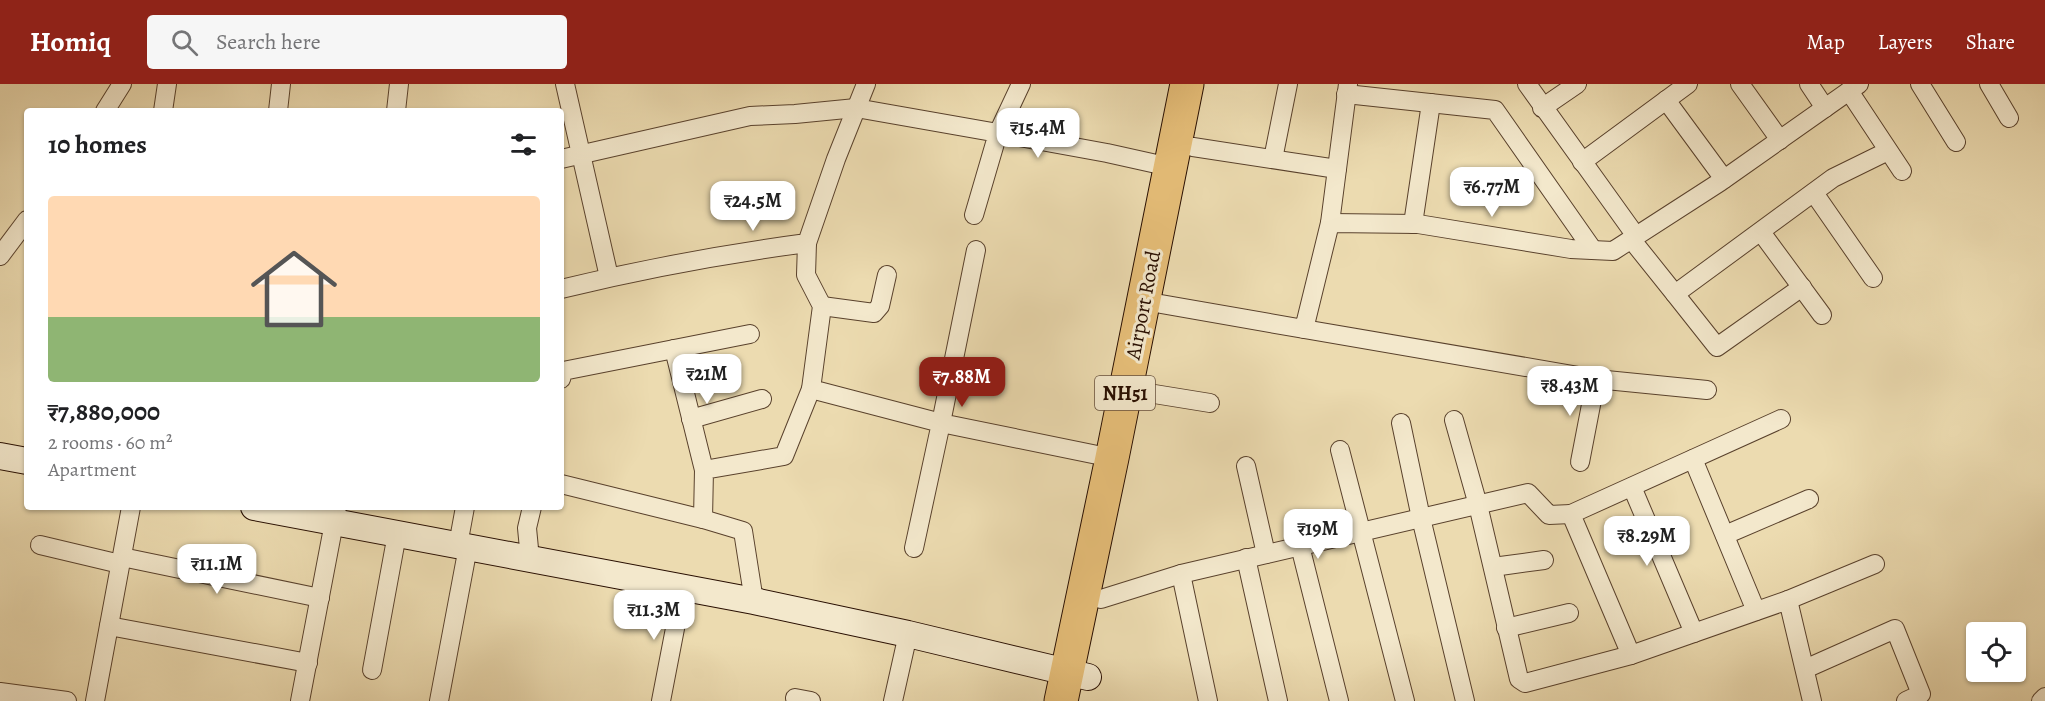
<!DOCTYPE html>
<html lang="en">
<head>
<meta charset="utf-8">
<style>
	:root { --surface:#fff; --page:#f6f6f6; --text:#202124; --muted:#757577; --line:#e0e0e0; --accent:#8f2418 }
	body { margin:0; font-family:Alegreya,serif; background:var(--page); color:var(--text); height:100vh; display:flex; flex-direction:column; font-size:22px; white-space:nowrap }
	* { box-sizing:border-box; margin:0 }
	p { font-size:20px; color:var(--muted) }
	.icon { flex:none; width:33px; height:33px; fill:none; stroke:currentColor; stroke-width:2; stroke-linecap:round; stroke-linejoin:round }
	.map { position:relative; flex:1; overflow:hidden }
	.panel { position:absolute; left:24px; top:24px; width:540px; height:402px; display:flex; flex-direction:column; background:var(--surface); border-radius:6px; box-shadow:0 2px 4px #0004 }
	.panel>* { flex:none }
	.tools { position:absolute; left:1966px; top:538px; display:grid; gap:12px }
	.tools a { display:grid; place-items:center; width:60px; height:60px; border-radius:6px; background:var(--surface); box-shadow:0 2px 4px #0004; font-size:30px }
	.price { position:absolute; translate:-50% -51px; padding:0 14px; border-radius:12px; background:#fff; color:#222; font-size:20px; line-height:39px; filter:drop-shadow(0 2px 3px #0008) }
	.price::after { content:''; position:absolute; left:50%; top:36px; width:18px; height:14px; margin-left:-9px; background:inherit; clip-path:polygon(0 0,100% 0,50% 100%) }
	.price.active { background:var(--accent); color:#fff }
	ul { padding:0; list-style:none }
	li { display:grid; align-content:center; gap:12px; height:318px; padding:0 24px }
	li+li { border-top:2px solid var(--line) }
	li span { display:grid; place-items:center; height:186px; border-radius:6px; color:#555 }
	li>.icon { margin-inline-start:auto }
	span .icon { width:108px; height:108px; fill:#fffc; stroke-width:1 }
	li b { font-size:26px }
	h2 { display:flex; justify-content:space-between; align-items:center; height:72px; padding:0 24px; font-size:26px }
	header { display:flex; align-items:center; gap:36px; box-sizing:border-box; height:84px; padding:0 30px; background:var(--accent); color:#fff }
	header strong { font-size:28px }
	nav { display:flex; gap:33px; margin-inline-start:auto; font-size:21px }
	.search { width:420px; height:54px; background:var(--page); display:flex; align-items:center; gap:15px; box-sizing:border-box; padding:0 21px; border-radius:6px; color:var(--muted); font-size:22px }
	.map>svg:first-child { display:block }
	.lines { fill:none; stroke-linecap:round; stroke-linejoin:round }
	.street-casing { stroke:#59412c; stroke-width:20 }
	.secondary-casing { stroke:#280e00; stroke-width:28 }
	.highway-casing { stroke:#280e00; stroke-width:35 }
	.street { stroke:#f3e8cc; stroke-width:18 }
	.secondary { stroke:#f3e8cc; stroke-width:26 }
	.highway { stroke:#e6be78; stroke-width:33 }
	.labels { text-anchor:middle; stroke-width:6; stroke-linejoin:round; paint-order:stroke }
	.shield { fill:#f3e8cc; stroke:#654f3d; stroke-width:1.5 }
	.shield-label { font-size:20px; font-weight:bold; fill:#280e00 }
	.street-label { font-size:21px; fill:#280e00; stroke:#f3e8cc }
</style>
</head>
<body>
<header>
<strong>Homiq</strong>
<div class="search"><svg class="icon" aria-label="search" viewBox="0 0 24 24"><circle cx="10" cy="10" r="6"/><path d="M15 15l6 6"/></svg>Search here</div>
<nav><a>Map</a><a>Layers</a><a>Share</a></nav>
</header>
<div class="map">
<svg width="2045" height="617" viewBox="0 0 2045 617">
	<rect width="100%" height="100%" fill="#ecdbb0"/>
	<filter id="stains"><feTurbulence type="fractalNoise" baseFrequency=".00333" numOctaves="4"/><feColorMatrix values="0 0 0 0 .2 0 0 0 0 .09 0 0 0 0 .02 0 0 0 .5 -.17"/></filter>
	<radialGradient id="worn" r=".72"><stop offset=".6" stop-color="#630" stop-opacity="0"/><stop offset="1" stop-color="#630" stop-opacity=".3"/></radialGradient>
	<g class="lines">
		<defs>
			<g id="street">
				<polyline points="565,0 609,193"/>
				<polyline points="1021,0 998,49 1107,69 1170,83"/>
				<polyline points="1527,0 1636,152"/>
				<polyline points="1740,0 1780,56"/>
				<polyline points="1809,0 1825,24"/>
				<polyline points="1920,0 1956,58"/>
				<polyline points="1989,0 2009,34"/>
				<polyline points="1849,7 1902,87"/>
				<polyline points="1346,10 1495,26 1593,166"/>
				<polyline points="1666,16 1724,95"/>
				<polyline points="1542,24 1577,0"/>
				<polyline points="105,27 122,0"/>
				<polyline points="163,27 167,0"/>
				<polyline points="278,27 281,0"/>
				<polyline points="396,27 399,0"/>
				<polyline points="1193,63 1337,85"/>
				<polyline points="561,75 750,32 795,30 856,24 998,49 974,131"/>
				<polyline points="1273,75 1288,0"/>
				<polyline points="1582,78 1688,0"/>
				<polyline points="1814,109 1873,194"/>
				<polyline points="1330,139 1348,0"/>
				<polyline points="1413,140 1431,19"/>
				<polyline points="1761,148 1822,231"/>
				<polyline points="1631,155 1675,210 1833,94 1888,67"/>
				<polyline points="807,159 806,191 822,222 811,305 941,339 914,464"/>
				<polyline points="976,166 941,339 1112,374"/>
				<polyline points="0,172 27,136"/>
				<path d="M561 205C643 185 724 170 807 159L836 75 866 0"/>
				<polyline points="1675,210 1717,263 1802,203"/>
				<polyline points="1161,220 1304,245 1330,139 1418,140 1571,165 1613,167 1720,98 1859,0"/>
				<polyline points="822,222 874,229 880,222 887,191"/>
				<polyline points="1304,245 1596,295 1707,306"/>
				<polyline points="674,265 704,386"/>
				<polyline points="561,295 563,287 750,250"/>
				<polyline points="1142,308 1210,319"/>
				<polyline points="691,335 762,315"/>
				<polyline points="1781,335 1571,430 1631,571 1788,516 1812,617"/>
				<polyline points="1454,336 1478,421 1519,595 1525,599 1631,571"/>
				<polyline points="1401,339 1421,434 1465,617"/>
				<polyline points="1340,366 1405,617"/>
				<polyline points="1693,375 1756,527"/>
				<polyline points="1580,378 1596,295"/>
				<polyline points="1246,382 1266,470"/>
				<polyline points="561,400 703,435"/>
				<polyline points="1632,403 1694,549"/>
				<polyline points="1725,451 1809,415"/>
				<polyline points="40,461 120,480"/>
				<polyline points="458,461 465,423"/>
				<polyline points="1300,462 1339,617"/>
				<polyline points="122,473 320,514"/>
				<polyline points="1246,474 1278,617"/>
				<polyline points="530,475 527,444 532,423"/>
				<polyline points="1493,483 1544,476"/>
				<polyline points="1181,490 1208,617"/>
				<polyline points="1101,515 1181,490 1528,409 1549,431 1571,430"/>
				<polyline points="1788,516 1875,480"/>
				<polyline points="754,517 743,447 703,435 704,386 784,372 811,305"/>
				<polyline points="109,542 308,579"/>
				<polyline points="1506,544 1569,529"/>
				<polyline points="1805,585 1895,545 1921,610 1906,617"/>
				<polyline points="372,586 397,450"/>
				<polyline points="0,608 67,617"/>
				<polyline points="795,614 811,617"/>
				<polyline points="95,617 131,423"/>
				<polyline points="300,617 337,423"/>
				<polyline points="439,617 468,463"/>
				<polyline points="661,617 683,503"/>
				<polyline points="893,617 908,550"/>
				<polyline points="2041,617 2045,613"/>
			</g>
			<g id="secondary">
				<polyline points="0,372 27,377"/>
				<polyline points="254,423 754,517 908,550 1088,593"/>
			</g>
			<polyline id="highway" points="1061,617 1112,374 1187,0"/>
		</defs>
		<!-- street casing -->
		<use href="#street" class="street-casing"/>
		<!-- secondary casing -->
		<use href="#secondary" class="secondary-casing"/>
		<!-- highway casing -->
		<use href="#highway" class="highway-casing"/>
		<!-- street -->
		<use href="#street" class="street"/>
		<!-- secondary -->
		<use href="#secondary" class="secondary"/>
		<!-- highway -->
		<use href="#highway" class="highway"/>
	</g>
	<g class="labels">
		<!-- shield labels -->
		<rect class="shield" x="1095" y="292" width="60" height="34" rx="4.5"/>
		<g class="shield-label">
			<text x="1125" y="316">NH51</text>
		</g>
		<!-- street labels -->
		<g class="street-label">
			<text transform="translate(1143 221) rotate(-79)" y="7">Airport Road</text>
		</g>
	</g>
	<rect width="100%" height="100%" filter="url(#stains)"/>
	<rect width="100%" height="100%" fill="url(#worn)"/>
</svg>
<div class="tools">
<a><svg class="icon" aria-label="locate" viewBox="0 0 24 24"><circle cx="12" cy="12" r="6"/><path d="M12 2v4M12 18v4M2 12h4M18 12h4"/></svg></a>
</div>
<b class="price" style="left:1038px;top:75px">₹15.4M</b>
<b class="price" style="left:1492px;top:134px">₹6.77M</b>
<b class="price" style="left:753px;top:148px">₹24.5M</b>
<b class="price" style="left:707px;top:321px">₹21M</b>
<b class="price active" style="left:962px;top:324px">₹7.88M</b>
<b class="price" style="left:1570px;top:333px">₹8.43M</b>
<b class="price" style="left:1318px;top:476px">₹19M</b>
<b class="price" style="left:1647px;top:483px">₹8.29M</b>
<b class="price" style="left:217px;top:511px">₹11.1M</b>
<b class="price" style="left:654px;top:557px">₹11.3M</b>
<section class="panel">
<h2>10 homes<svg class="icon" aria-label="filters" viewBox="0 0 24 24"><path d="M4 7h16M4 17h16"/><circle cx="9" cy="7" r="2"/><circle cx="15" cy="17" r="2"/></svg></h2>
<ul>
<li><span style="background:linear-gradient(#ffd9b3 65%,#8fb573 0)"><svg class="icon" aria-label="home" viewBox="0 0 24 24"><path d="M3 11l9-7 9 7M6 9v11h12V9"/></svg></span><div><b>₹7,880,000</b><p>2 rooms · 60 m²</p><p>Apartment</p></div></li>
</ul>
</section>
</div>
</body>
</html>
